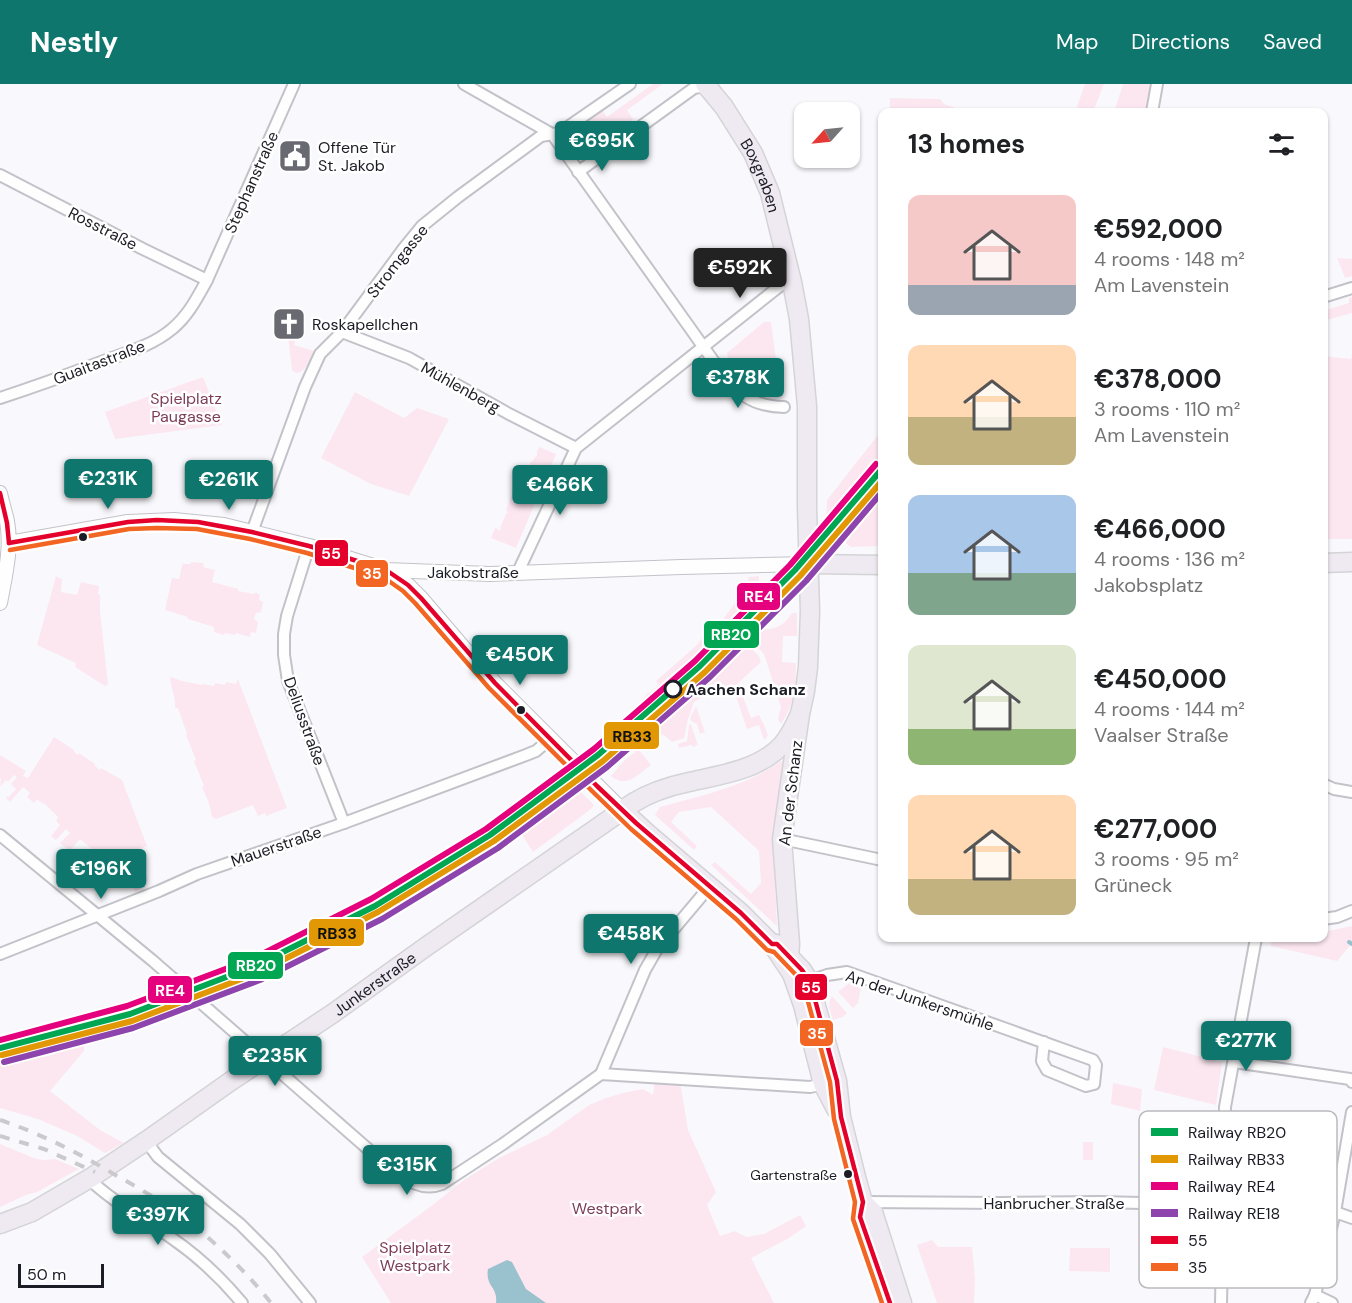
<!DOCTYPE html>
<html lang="en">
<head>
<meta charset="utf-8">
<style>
	:root { --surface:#fff; --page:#f2f2f2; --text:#202124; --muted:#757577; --accent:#0f766e }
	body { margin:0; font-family:"DM Sans",sans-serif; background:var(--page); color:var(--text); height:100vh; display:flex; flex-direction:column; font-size:22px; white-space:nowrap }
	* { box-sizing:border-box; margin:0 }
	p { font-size:20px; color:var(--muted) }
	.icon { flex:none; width:33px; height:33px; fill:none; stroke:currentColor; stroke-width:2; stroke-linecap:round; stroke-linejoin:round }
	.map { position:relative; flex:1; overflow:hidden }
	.sheet { position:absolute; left:878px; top:24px; width:450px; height:834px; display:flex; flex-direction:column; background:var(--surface); border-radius:12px; box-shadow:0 2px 4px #0004 }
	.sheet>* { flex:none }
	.needle { width:39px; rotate:243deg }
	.tools { position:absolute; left:794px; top:18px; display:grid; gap:12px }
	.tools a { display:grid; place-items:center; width:66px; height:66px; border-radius:12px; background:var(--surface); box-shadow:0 2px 4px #0004; font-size:30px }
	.scale { position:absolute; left:18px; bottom:15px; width:86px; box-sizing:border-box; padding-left:6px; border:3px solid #1c1c26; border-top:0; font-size:16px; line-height:21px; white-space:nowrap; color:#1c1c26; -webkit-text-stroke:4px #fff; paint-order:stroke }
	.price { position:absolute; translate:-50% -51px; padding:0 14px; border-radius:6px; background:var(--accent); color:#fff; font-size:20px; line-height:39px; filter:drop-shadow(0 2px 3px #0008) }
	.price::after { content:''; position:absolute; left:50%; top:36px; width:18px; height:14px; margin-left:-9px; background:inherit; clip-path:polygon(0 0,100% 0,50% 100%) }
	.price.on { background:#222; color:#fff }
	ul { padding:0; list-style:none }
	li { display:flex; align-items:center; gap:18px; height:150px; padding:0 30px }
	li span { display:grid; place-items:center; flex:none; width:168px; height:120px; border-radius:12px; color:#555 }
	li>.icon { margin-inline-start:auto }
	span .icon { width:72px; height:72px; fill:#fffc; stroke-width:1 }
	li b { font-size:26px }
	h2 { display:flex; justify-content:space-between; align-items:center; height:72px; padding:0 30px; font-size:26px }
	header { display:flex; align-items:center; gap:36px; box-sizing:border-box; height:84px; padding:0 30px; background:var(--accent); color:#fff }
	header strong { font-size:28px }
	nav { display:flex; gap:33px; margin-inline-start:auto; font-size:21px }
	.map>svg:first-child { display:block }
	.green { fill:#fce7f0 }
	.water { fill:#9ac2ce }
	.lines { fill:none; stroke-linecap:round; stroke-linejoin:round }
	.stream { stroke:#9ac2ce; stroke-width:4 }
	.minor-casing { stroke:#c2c2c9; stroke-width:14 }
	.tertiary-casing { stroke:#c2c2c9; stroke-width:16 }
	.primary-casing { stroke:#d4d4d7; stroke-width:21 }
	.minor { stroke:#fefeff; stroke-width:10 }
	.tertiary { stroke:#fefeff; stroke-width:14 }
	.primary { stroke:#efe9f1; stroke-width:18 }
	.rail { stroke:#cacacc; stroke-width:4; stroke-dasharray:10 10; stroke-linecap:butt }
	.bus-1-casing { stroke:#fff; stroke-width:9 }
	.bus-2-casing { stroke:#fff; stroke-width:9 }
	.bus-1 { stroke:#e4002b; stroke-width:4.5 }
	.bus-2 { stroke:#f26522; stroke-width:4.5 }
	.rail-1-casing { stroke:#fff; stroke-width:10 }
	.rail-2-casing { stroke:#fff; stroke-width:10 }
	.rail-3-casing { stroke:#fff; stroke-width:10 }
	.rail-4-casing { stroke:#fff; stroke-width:10 }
	.rail-1 { stroke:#00a651; stroke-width:6 }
	.rail-2 { stroke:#e19804; stroke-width:6 }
	.rail-3 { stroke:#e5007d; stroke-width:6 }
	.rail-4 { stroke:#8e44ad; stroke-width:6 }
	.bus-dot { fill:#1c1c26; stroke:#fff; stroke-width:2 }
	.stop-dot { fill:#fff; stroke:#1c1c26; stroke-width:3 }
	.labels { text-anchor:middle; stroke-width:5; stroke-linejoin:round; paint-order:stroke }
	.bus-label { font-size:14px; fill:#1c1c26; stroke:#fff; text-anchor:end }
	.poi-label { font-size:16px; fill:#1c1c26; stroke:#fff; text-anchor:start }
	.street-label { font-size:16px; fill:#1c1c26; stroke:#fff }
	.park-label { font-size:16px; fill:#7d3d57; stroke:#fff }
	.stop-label { font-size:16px; font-weight:bold; fill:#1c1c26; stroke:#fff; text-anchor:start }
	.key { fill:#fff; stroke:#bbbbbe; stroke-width:1.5 }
	.key-label { font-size:16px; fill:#1c1c26 }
	.line-badge { stroke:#fff; stroke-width:2 }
	.badge-label { font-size:16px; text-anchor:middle; font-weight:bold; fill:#fff }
	.pale-badge-label { font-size:16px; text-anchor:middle; font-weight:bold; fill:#111 }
</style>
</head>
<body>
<header>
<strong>Nestly</strong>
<nav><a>Map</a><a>Directions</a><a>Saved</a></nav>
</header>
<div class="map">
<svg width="1352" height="1219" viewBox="0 0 1352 1219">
	<rect width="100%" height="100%" fill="#f9f9fd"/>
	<!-- green -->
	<g class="green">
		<path d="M653 0H663L627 26 633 35C623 43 594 68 584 71 579 73 574 72 571 69 553 54 592 34 602 26L607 33Z"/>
		<polygon points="1085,0 1104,0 1093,28 1075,28"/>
		<polygon points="1123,0 1152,0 1146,28 1114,28"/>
		<polygon points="890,14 940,15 944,20 968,28 890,28"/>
		<polygon points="1337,174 1352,175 1352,192 1345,194"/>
		<polygon points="1352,213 1352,229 1323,237 1323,227 1349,219 1349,214"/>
		<path d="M764 238H771L779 298 770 299 768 284C757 278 751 279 741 287L732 275H728L727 269Z"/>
		<path d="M287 244H292L291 250 297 252 294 261 314 267C309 277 307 287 296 289L292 286Z"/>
		<polygon points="1352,270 1352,455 1323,455 1323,272 1351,275"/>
		<polygon points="203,293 222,341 115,355 105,328"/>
		<polygon points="355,308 404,334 417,324 449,335 409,412 371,400 321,374"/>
		<polygon points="882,346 882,377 829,445 826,443 827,416"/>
		<polygon points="539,363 556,370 516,464 491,454 495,444 498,445 498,447 501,445 500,444 506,430 508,429 506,426 513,407 518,409 520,403 523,401 522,399 528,386 530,385 529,382 531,377 532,378 535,373 537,372 537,368"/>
		<polygon points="882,406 882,462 851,463 840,454"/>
		<polygon points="183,477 183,480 191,480 191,478 204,479 203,483 215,486 212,498 238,505 238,507 254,510 255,508 260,511 259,516 263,518 261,528 256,529 254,535 258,538 256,549 251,548 250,553 236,549 235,551 225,549 224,551 214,548 214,543 188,535 188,533 165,526 172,494 179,495"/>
		<polygon points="56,492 62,495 61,508 77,511 81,498 99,502 98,510 100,511 100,527 108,601 105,602 75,583 76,579 37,561"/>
		<path d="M759 492V497C746 505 743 515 744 530L702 570 632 633 630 630 648 609H649L659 601 656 597 697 561 707 547 713 542 715 544 718 542 746 504 749 493Z"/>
		<path d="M792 529H797V552H783L782 578 796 579 795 610 787 630 781 640 778 635 781 623 764 570 750 556 760 545C775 546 784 542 792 529Z"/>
		<polygon points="746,559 759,572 761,578 736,601 703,613 694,618 688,635 684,654 672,658 665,652 654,647 653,645"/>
		<path d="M171 593 182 597 202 601 203 600 214 602 215 599 225 601 226 598 236 600 238 595 287 724 266 732 265 729 258 732 253 721 216 735 212 733 209 719 202 703 204 702 194 677 196 676 186 651 187 650 178 624H175C176 614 171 604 170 594Z"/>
		<polygon points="740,605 751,634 759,631 764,641 768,652 764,656 759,641 747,645 734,606"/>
		<polygon points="696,622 705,648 700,650 697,640 691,637 690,634"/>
		<polygon points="691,640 698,661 693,663 692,661 679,664 678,660 687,657 689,641"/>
		<polygon points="54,653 74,666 74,668 78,671 79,669 95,680 95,682 100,686 101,684 122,696 147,762 137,766 148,797 140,800 141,805 135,808 128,790 121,792 118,785 108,789 102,795 97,791 106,780 101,776 92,787 81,778 92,765 80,755 72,764 73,767 72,769 60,759 70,749 66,745 56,756 51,752 60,741 56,737 58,733 44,719 43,720 37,715 34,719 27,713 30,709 23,703 10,718 6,714 7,712 9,713 16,705 11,700 17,693 14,691 8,698 6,696 0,703 1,695 0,694 0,671 26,687 23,692 28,694"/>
		<path d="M635 661 651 681C637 691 627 705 611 692L624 677 635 668 631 664Z"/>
		<path d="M783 676 773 754 777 842 711 781 715 778 751 810 761 799 759 767 711 723 679 728 671 738 697 762 694 766 655 731 660 723C703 711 747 702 783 676Z"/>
		<polygon points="579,706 594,721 591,725 533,768 519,746 523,747"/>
		<polygon points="1352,842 1352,859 1337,877 1271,862 1272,854 1323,854 1323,848"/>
		<polygon points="851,898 861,904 858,919 853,924 839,909 839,907"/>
		<path d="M832 912 847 929 843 933 833 936C830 927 827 920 832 912Z"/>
		<polygon points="84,960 84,967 50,1007 100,1046 124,1059 105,1069 77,1052 38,1035 0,1024 0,980 48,972"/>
		<polygon points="1163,963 1222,978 1216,1021 1154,1006"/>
		<polygon points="655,997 680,997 688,1046 716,1108 707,1121 720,1152 735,1147 746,1153 764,1150 800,1131 806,1142 789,1154 751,1174 774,1219 391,1219 362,1173 434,1120 464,1096 499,1074 547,1051 589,1021 606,1014 623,1009 643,1005 653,1011"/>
		<polygon points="1113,999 1142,1005 1140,1027 1111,1020"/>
		<rect x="1083" y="1058" width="10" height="18"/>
		<polygon points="0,1060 34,1074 43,1076 55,1075 79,1085 37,1108 26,1111 0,1123"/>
		<polygon points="932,1156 938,1163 972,1163 975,1194 974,1219 937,1219 917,1161"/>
		<polygon points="1070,1164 1110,1164 1110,1188 1069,1187"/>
	</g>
	<!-- water -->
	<path class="water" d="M507 1176 512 1178 526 1205 546 1219H496C498 1202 485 1203 488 1185Z"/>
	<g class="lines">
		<!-- stream -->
		<polyline class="stream" points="1349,858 1352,860"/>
		<defs>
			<g id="minor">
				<path d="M464 0 552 50 717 282C737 308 748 322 784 323"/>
				<polyline points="1152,28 1157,0"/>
				<polyline points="578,88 694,4 710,1"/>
				<polyline points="0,91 143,165 207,196"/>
				<polyline points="1323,213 1352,204"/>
				<polyline points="342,248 409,274 509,330 576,364"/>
				<path d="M0 314C34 303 67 291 101 278 125 269 152 262 172 245 188 232 197 214 207 196L294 0"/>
				<polyline points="252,448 305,303 320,270 342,248 404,164 422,142 458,113 541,52 559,49 630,0"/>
				<polyline points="309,462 287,532 284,550 284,571 288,597 344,739"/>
				<polyline points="518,488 576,364 781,201 792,198"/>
				<polyline points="1323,700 1334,705 1352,708"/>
				<path d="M0 751 153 877 384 1079C402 1092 419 1109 442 1100L503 1060 601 990 810 1003 828 999"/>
				<polyline points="782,755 882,776"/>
				<polyline points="1323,835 1337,833 1352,827"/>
				<polyline points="0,870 159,807 197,790 344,739 526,671 536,667 550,655"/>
				<polyline points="804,899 827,891 847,888 1093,976 1096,981 1094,1000 1086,1002 1047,986 1042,977 1044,958"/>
				<polyline points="1234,978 1350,995 1352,998"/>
				<polyline points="601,990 645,886 657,865 710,802"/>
				<polyline points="146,1057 158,1073 240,1140 270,1170 310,1219"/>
				<path d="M89 1095C114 1119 145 1135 173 1155 199 1173 222 1195 242 1219"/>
				<polyline points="863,1118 1002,1119 1100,1118 1224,1121 1284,1120 1335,1128 1352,1134"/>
				<polyline points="1315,1211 1332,1219"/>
				<polyline points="1221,1219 1225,1023 1256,854"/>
				<polyline points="1311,1219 1315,1211 1335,1128 1352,1028"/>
			</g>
			<g id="tertiary">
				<path d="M0 409C2 419 5 428 7 437 12 464 5 492 0 519"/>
				<polyline points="9,459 128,438 174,436 224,441 252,448 309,462 386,486 490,490 681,483 809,480"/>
				<polyline points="386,486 408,501 421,514 469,570 495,599 622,726"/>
			</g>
			<g id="primary">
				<path id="s1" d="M705 0 724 23 753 69 770 109 792 198 799 235 807 322V423L810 527 808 583 805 607 800 630 782 755 790 860 789 873"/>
				<polyline points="1323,479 1352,478"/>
				<polyline points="809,480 882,481"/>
				<polyline points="622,726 647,749 741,829 772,860 792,890 803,921 823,1000 836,1025"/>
				<polyline points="772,860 777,860 802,886 809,897 837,997 841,1033 856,1093 863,1118 873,1128 902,1219"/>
				<polyline points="863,1118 860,1133 890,1219"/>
				<path id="s2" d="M0 1140 32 1128 92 1093 146 1057 231 997 332 930 427 862 633 719C649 709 670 702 689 698 720 691 759 686 782 661 790 652 795 641 800 630"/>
			</g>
		</defs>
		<!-- minor casing -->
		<use href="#minor" class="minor-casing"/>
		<!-- tertiary casing -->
		<use href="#tertiary" class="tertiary-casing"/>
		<!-- primary casing -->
		<use href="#primary" class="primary-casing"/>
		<!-- minor -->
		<use href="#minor" class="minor"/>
		<!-- tertiary -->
		<use href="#tertiary" class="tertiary"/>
		<!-- primary -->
		<use href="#primary" class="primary"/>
		<!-- rail -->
		<g class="rail">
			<path d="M0 1036C39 1049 77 1068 112 1089 135 1102 158 1115 179 1130 213 1156 245 1186 271 1219"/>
			<polyline points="0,1052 44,1065 95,1088"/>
		</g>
		<defs>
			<g id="bus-1">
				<polyline points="0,409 7,439 9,459"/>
				<polyline points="9,459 128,438 157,436 198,438 252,448 309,462 386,486 408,501 421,514 495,599 597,702 636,739 741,829 772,860 777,860 802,886 809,897 814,912 837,997 841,1033 863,1118 860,1133 890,1219"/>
			</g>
			<polyline id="bus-2" points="10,466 129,445 157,444 197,445 250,455 307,469 383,493 403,507 415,519 489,604 592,707 631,745 736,835 767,866 774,868 796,891 802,900 807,914 830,998 834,1035 855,1118 853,1135 882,1219"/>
		</defs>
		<!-- bus-1 casing -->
		<use href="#bus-1" class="bus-1-casing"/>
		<!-- bus-2 casing -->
		<use href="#bus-2" class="bus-2-casing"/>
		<!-- bus-1 -->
		<use href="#bus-1" class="bus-1"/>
		<!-- bus-2 -->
		<use href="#bus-2" class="bus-2"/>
		<defs>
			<polyline id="rail-1" points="0,964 130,930 255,882 375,822 490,751 598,671 700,582 795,486 882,385"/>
			<polyline id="rail-2" points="2,971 132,937 257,889 378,828 494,757 603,677 705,588 800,492 882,397"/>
			<polyline id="rail-3" points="0,956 127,922 252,875 371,815 486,745 594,665 695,577 790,481 876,380"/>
			<polyline id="rail-4" points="4,978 133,944 260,896 382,835 498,764 607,683 710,593 806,497 882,408"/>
		</defs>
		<!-- rail-1 casing -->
		<use href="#rail-1" class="rail-1-casing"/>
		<!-- rail-2 casing -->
		<use href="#rail-2" class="rail-2-casing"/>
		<!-- rail-3 casing -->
		<use href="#rail-3" class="rail-3-casing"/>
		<!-- rail-4 casing -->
		<use href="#rail-4" class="rail-4-casing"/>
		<!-- rail-1 -->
		<use href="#rail-1" class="rail-1"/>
		<!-- rail-2 -->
		<use href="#rail-2" class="rail-2"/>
		<!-- rail-3 -->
		<use href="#rail-3" class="rail-3"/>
		<!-- rail-4 -->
		<use href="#rail-4" class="rail-4"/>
	</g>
	<!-- icons -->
	<defs>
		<symbol id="civic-square" viewBox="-11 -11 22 22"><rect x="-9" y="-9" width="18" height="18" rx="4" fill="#696971" stroke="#fff"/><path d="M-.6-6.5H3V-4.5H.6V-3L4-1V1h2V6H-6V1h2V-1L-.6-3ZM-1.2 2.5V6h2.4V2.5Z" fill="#fff"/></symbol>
		<symbol id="church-square" viewBox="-11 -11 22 22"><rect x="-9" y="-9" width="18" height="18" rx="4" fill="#696971" stroke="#fff"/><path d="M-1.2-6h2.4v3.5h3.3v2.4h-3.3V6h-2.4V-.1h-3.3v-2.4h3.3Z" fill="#fff"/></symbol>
	</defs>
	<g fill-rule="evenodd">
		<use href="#civic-square" x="276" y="53" width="38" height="38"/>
		<use href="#church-square" x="270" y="221" width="38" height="38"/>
	</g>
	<!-- markers -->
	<g class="bus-dot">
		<circle cx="83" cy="453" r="5"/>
		<circle cx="521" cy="626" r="5"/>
		<circle cx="848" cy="1090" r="5"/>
	</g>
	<circle class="stop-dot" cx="673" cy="605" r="8"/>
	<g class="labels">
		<!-- bus labels -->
		<g class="bus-label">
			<text x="837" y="1096">Gartenstraße</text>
		</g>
		<!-- poi labels -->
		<g class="poi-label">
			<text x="318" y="69">Offene Tür<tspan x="318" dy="18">St. Jakob</tspan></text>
			<text x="312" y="246">Roskapellchen</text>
		</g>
		<!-- street labels -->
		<g class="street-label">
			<text dy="6" stroke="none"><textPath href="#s1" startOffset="108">Boxgraben</textPath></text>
			<text transform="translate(251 98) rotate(-66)" y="6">Stephanstraße</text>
			<text transform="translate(103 144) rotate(27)" y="6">Rosstraße</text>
			<text transform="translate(397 177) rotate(-52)" y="6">Stromgasse</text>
			<text transform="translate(99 278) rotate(-21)" y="6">Guaitastraße</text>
			<text transform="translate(461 303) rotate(29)" y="6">Mühlenberg</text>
			<text x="473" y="494">Jakobstraße</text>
			<text transform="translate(305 637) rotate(70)" y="6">Deliusstraße</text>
			<text transform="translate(790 709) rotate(-83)" y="6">An der Schanz</text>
			<text transform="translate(276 762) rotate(-19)" y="6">Mauerstraße</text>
			<text dy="6" stroke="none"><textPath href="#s2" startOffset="446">Junkerstraße</textPath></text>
			<text transform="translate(920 916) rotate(19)" y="6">An der Junkersmühle</text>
			<text x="1054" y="1125">Hanbrucher Straße</text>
		</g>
		<!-- park labels -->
		<g class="park-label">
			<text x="186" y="320">Spielplatz<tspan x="186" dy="18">Paugasse</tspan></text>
			<text x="607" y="1130">Westpark</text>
			<text x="415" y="1169">Spielplatz<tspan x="415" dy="18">Westpark</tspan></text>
		</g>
		<!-- stop labels -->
		<g class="stop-label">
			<text x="686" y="611">Aachen Schanz</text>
		</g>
	</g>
	<!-- legend -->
	<rect x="1139" y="1027" width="198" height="177" rx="9" class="key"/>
	<rect x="1151" y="1044" width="27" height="8" fill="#00a651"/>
	<rect x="1151" y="1071" width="27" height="8" fill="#e19804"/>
	<rect x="1151" y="1098" width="27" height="8" fill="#e5007d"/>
	<rect x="1151" y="1125" width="27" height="8" fill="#8e44ad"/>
	<rect x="1151" y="1152" width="27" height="8" fill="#e4002b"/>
	<rect x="1151" y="1179" width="27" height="8" fill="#f26522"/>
	<g class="key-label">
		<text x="1188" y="1054">Railway RB20</text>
		<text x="1188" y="1081">Railway RB33</text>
		<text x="1188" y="1108">Railway RE4</text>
		<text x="1188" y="1135">Railway RE18</text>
		<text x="1188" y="1162">55</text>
		<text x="1188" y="1189">35</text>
	</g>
	<g class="line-badge">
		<rect x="314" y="455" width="35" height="28" rx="6" fill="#e4002b"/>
		<rect x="355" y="475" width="34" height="29" rx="6" fill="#f26522"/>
		<rect x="736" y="498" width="45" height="29" rx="6" fill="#e5007d"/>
		<rect x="703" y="536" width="57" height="29" rx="6" fill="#00a651"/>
		<rect x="603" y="637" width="57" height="29" rx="6" fill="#e19804"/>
		<rect x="308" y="834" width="57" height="29" rx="6" fill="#e19804"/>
		<rect x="227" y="867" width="57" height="29" rx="6" fill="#00a651"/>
		<rect x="794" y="889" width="34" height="28" rx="6" fill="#e4002b"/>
		<rect x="147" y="891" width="46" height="29" rx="6" fill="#e5007d"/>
		<rect x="799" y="935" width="35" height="28" rx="6" fill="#f26522"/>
	</g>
	<g class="badge-label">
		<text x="331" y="475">55</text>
		<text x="372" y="495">35</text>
		<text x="759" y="518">RE4</text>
		<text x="731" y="556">RB20</text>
		<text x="256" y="887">RB20</text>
		<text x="811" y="909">55</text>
		<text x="170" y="912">RE4</text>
		<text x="817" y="955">35</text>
	</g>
	<g class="pale-badge-label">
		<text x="632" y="658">RB33</text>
		<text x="337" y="855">RB33</text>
	</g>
</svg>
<div class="tools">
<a><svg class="needle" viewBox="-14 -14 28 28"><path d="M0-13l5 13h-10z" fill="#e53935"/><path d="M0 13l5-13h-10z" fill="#757577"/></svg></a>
</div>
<div class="scale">50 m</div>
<b class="price" style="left:602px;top:88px">€695K</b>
<b class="price on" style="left:740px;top:215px">€592K</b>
<b class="price" style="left:738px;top:325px">€378K</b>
<b class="price" style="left:108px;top:426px">€231K</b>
<b class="price" style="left:229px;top:427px">€261K</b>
<b class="price" style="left:560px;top:432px">€466K</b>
<b class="price" style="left:520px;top:602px">€450K</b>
<b class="price" style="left:101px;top:816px">€196K</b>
<b class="price" style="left:631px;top:881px">€458K</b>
<b class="price" style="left:1246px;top:988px">€277K</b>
<b class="price" style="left:275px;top:1003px">€235K</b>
<b class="price" style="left:407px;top:1112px">€315K</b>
<b class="price" style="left:158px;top:1162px">€397K</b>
<section class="sheet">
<h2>13 homes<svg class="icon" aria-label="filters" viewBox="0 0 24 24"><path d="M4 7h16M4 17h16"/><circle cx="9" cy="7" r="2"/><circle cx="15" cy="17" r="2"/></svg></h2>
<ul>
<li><span style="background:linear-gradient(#f6c9c9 75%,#9aa5b1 0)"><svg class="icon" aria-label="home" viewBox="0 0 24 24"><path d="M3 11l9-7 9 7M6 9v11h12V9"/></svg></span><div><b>€592,000</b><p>4 rooms · 148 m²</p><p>Am Lavenstein</p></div></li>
<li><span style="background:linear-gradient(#ffd9b3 60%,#c2b280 0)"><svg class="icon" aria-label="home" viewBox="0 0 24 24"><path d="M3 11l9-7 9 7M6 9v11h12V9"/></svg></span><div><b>€378,000</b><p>3 rooms · 110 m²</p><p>Am Lavenstein</p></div></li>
<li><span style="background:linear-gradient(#a9c7e8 65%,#7fa58c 0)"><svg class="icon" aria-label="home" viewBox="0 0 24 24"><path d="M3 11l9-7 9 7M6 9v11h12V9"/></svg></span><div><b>€466,000</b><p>4 rooms · 136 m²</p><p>Jakobsplatz</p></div></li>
<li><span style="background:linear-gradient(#dfe7d0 70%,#8fb573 0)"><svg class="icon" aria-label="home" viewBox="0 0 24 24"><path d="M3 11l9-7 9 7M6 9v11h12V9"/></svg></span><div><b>€450,000</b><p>4 rooms · 144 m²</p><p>Vaalser Straße</p></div></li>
<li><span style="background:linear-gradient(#ffd9b3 70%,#c2b280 0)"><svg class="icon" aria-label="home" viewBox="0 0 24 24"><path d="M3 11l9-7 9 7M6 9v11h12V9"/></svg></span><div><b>€277,000</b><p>3 rooms · 95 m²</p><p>Grüneck</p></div></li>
</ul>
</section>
</div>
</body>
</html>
